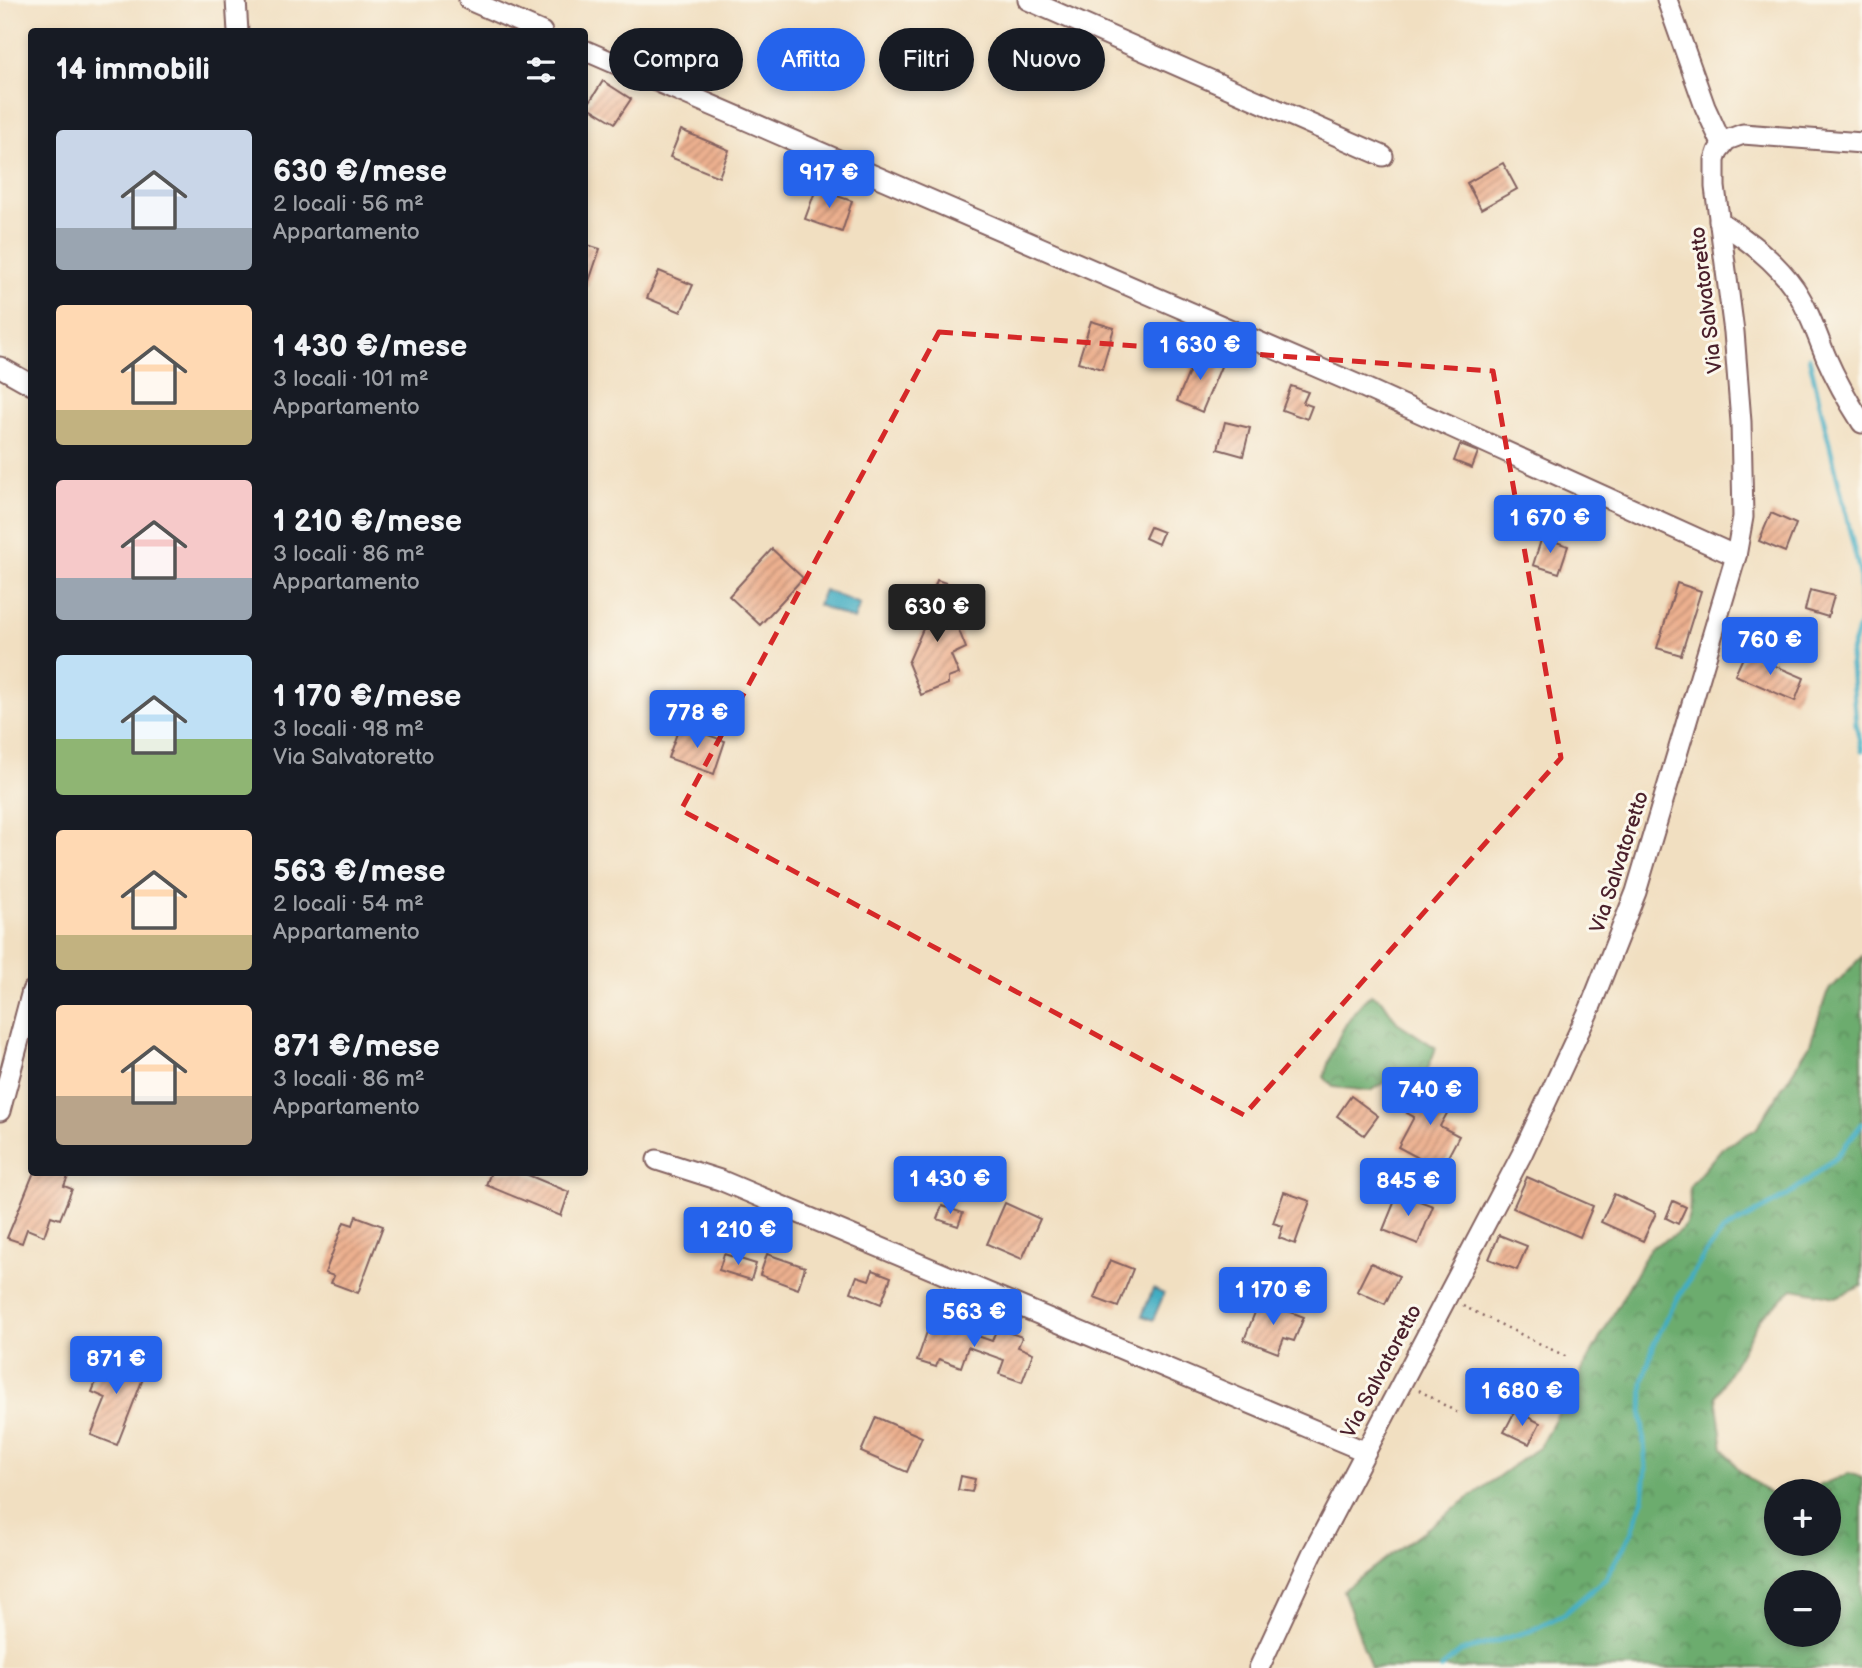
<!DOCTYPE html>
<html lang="it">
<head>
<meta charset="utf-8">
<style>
	:root { --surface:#171b24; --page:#20242c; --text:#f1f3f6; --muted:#9ea1a6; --accent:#2563eb }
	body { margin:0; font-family:"Balsamiq Sans",sans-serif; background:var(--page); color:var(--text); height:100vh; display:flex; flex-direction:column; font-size:26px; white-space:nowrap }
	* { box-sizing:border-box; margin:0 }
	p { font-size:23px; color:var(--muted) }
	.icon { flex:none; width:38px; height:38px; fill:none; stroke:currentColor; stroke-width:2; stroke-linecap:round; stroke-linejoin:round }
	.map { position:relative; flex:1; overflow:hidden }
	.side { position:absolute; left:28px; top:28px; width:560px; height:1148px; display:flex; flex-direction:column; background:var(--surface); border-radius:7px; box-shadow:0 4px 10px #0003 }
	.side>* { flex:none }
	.guide { position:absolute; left:609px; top:28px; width:665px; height:63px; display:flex; gap:14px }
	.controls { position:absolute; left:1764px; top:1479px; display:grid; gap:14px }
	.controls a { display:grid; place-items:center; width:77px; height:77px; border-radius:50%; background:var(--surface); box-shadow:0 4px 10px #0003; font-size:35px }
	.price { position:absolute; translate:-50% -60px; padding:0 16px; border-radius:7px; background:var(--accent); color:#fff; font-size:23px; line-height:46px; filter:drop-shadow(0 2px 4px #0008) }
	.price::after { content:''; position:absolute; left:50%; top:42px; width:21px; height:16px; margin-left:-10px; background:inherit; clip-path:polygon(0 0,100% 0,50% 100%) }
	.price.on { background:#222; color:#fff }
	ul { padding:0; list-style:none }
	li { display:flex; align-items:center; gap:21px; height:175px; padding:0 28px }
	li span { display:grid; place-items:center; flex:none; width:196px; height:140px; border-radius:7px; color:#555 }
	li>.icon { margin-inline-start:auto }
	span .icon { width:84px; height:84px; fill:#fffc; stroke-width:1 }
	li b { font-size:30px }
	h2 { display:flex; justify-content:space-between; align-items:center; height:84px; padding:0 28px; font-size:30px }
	.tag { padding:0 24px; border-radius:32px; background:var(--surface); box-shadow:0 4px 10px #0003; font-size:24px; line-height:63px }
	.tag.on { background:var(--accent); color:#fff }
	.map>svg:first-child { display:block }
	.forest { fill:url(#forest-crowns); stroke:#5b664c; stroke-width:2; fill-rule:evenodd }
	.water { fill:#43adc2; stroke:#466676; stroke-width:2 }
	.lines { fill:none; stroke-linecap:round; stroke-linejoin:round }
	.stream { stroke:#43adc2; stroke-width:5 }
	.building { fill:url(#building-hatch) }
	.minor-casing { stroke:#846260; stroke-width:23 }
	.path { stroke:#846260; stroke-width:2.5; stroke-dasharray:2 5; stroke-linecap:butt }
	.minor { stroke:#fff; stroke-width:19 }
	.marked { fill:none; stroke:#d62828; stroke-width:5; stroke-dasharray:14 9; stroke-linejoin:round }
	.labels { text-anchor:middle; stroke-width:6; stroke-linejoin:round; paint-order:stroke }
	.street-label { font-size:21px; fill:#4a1f2b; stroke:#fbf7ec }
</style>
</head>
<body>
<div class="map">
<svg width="1862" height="1668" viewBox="0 0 1862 1668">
	<defs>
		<pattern id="forest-crowns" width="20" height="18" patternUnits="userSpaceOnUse" patternTransform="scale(1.75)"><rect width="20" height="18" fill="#6cac6e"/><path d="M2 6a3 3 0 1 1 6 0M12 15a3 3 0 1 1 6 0" fill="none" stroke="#5b8b5b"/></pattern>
		<pattern id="building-hatch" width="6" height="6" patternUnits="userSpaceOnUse" patternTransform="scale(1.75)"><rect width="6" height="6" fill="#ecb08f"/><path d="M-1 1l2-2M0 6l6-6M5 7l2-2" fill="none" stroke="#c18f75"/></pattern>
	</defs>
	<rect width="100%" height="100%" fill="#fbf7ec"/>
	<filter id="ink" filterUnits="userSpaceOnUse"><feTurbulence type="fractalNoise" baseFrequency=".0143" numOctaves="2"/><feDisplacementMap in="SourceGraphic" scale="14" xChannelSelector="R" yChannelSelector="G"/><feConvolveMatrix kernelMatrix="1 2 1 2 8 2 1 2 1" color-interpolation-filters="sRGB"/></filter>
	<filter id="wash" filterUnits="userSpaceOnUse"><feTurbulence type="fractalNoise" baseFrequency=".00686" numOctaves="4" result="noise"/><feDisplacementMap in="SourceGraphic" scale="28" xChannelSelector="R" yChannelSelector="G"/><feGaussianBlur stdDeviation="1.57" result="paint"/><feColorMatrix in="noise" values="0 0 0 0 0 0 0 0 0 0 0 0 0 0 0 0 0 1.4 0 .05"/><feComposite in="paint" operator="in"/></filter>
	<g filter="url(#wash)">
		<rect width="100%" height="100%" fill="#f1dfc1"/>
		<!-- forest -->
		<g class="forest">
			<path d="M1862 956V1286L1836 1297 1793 1289 1760 1318 1716 1396 1723 1448 1740 1471 1772 1495H1776V1544H1829V1491H1805L1850 1473 1862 1478V1668H1371L1343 1590 1540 1446 1650 1248C1685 1229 1693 1229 1689 1187L1722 1148 1756 1129 1810 1044 1827 993ZM1776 1582H1829V1634H1776Z"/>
			<path d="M1371 994 1383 1001 1397 1022 1436 1048 1427 1071 1400 1073 1370 1091 1333 1087 1324 1077C1333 1045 1346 1016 1371 994Z"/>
		</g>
		<!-- water -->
		<g class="water">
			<polygon points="824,590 860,604 854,620 818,605"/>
			<polygon points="1153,1289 1164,1294 1153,1320 1142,1316"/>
		</g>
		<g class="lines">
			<!-- stream -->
			<g class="stream">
				<polyline points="1809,357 1860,574 1861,620 1850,655 1856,724 1862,751"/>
				<polyline points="1441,1668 1460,1652 1530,1631 1564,1614 1606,1578 1632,1532 1643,1499 1646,1469 1642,1418 1643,1382 1654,1344 1670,1311 1705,1254 1723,1231 1786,1196 1807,1181 1836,1157 1862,1124"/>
			</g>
		</g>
		<g id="blocks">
			<!-- building -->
			<g class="building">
				<polygon points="603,81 631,99 615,123 587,106"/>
				<polygon points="681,130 729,150 719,177 670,157"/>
				<polygon points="1503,163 1517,189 1481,209 1467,183"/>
				<polygon points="816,189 852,201 842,232 805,219"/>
				<polygon points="584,244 600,249 587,287 584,287"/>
				<polygon points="659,271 693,285 681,312 647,298"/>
				<polygon points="1091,321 1114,328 1102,369 1078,362"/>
				<polygon points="1197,353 1222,364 1202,412 1177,401"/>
				<polygon points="1291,386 1308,392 1303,403 1312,406 1307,419 1282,410"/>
				<polygon points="1225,422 1250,428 1243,456 1218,449"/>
				<polygon points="1460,445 1478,452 1472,468 1454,461"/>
				<polygon points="1771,513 1796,524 1785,552 1759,541"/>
				<polygon points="1150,527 1163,532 1158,544 1145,538"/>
				<polygon points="1542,537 1568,546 1559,573 1533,565"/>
				<polygon points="772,549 803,578 760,625 729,596"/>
				<polygon points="937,580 958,587 947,616 954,618 966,648 951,655 959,674 948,678 948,684 921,695 908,663 937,597 932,595"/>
				<polygon points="1677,583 1701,591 1681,655 1657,648"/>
				<polygon points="1810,590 1834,596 1828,617 1805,610"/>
				<polygon points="1745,653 1804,678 1795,701 1735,675"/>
				<polygon points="680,725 725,741 714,774 668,758"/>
				<polygon points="1423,1082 1455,1099 1440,1126 1459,1136 1441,1170 1398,1147 1414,1117 1407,1113"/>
				<polygon points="1351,1096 1378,1116 1364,1135 1337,1116"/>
				<polygon points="34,1172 70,1172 64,1186 72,1189 60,1219 51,1216 44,1236 27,1229 22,1243 7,1238"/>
				<polygon points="491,1172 521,1172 569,1192 561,1216 486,1185"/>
				<polygon points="1527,1177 1593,1206 1580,1237 1513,1208"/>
				<polygon points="1284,1192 1310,1201 1295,1244 1279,1238 1283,1226 1273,1223"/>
				<polygon points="1398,1193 1433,1206 1418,1244 1383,1230"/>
				<polygon points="1614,1194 1656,1213 1643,1241 1601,1222"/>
				<polygon points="1673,1201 1686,1207 1678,1224 1666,1218"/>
				<polygon points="1005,1203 1040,1219 1022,1259 987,1244"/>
				<polygon points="942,1206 963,1213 958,1226 937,1219"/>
				<polygon points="356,1216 383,1226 358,1293 331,1283 334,1276 325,1273 344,1222 353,1225"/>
				<polygon points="1499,1235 1527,1246 1517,1270 1489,1259"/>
				<polygon points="724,1254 756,1264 751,1280 719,1270"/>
				<polygon points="767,1254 805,1267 798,1289 760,1275"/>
				<polygon points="1110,1260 1133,1269 1118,1307 1094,1298"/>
				<polygon points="1371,1263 1399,1276 1385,1304 1357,1291"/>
				<polygon points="873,1270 891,1277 881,1304 851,1292 857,1276 869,1280"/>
				<polygon points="1260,1300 1304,1317 1294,1341 1284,1338 1278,1353 1244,1340"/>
				<polygon points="931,1320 992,1341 997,1328 1022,1337 1018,1347 1033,1353 1022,1382 999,1374 1004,1360 968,1347 961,1367 939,1359 936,1367 917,1361"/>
				<polygon points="108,1352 147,1368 117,1445 91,1435 106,1398 92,1392"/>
				<polygon points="1515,1411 1540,1423 1529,1444 1504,1432"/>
				<polygon points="876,1417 922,1437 907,1472 861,1452"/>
				<polygon points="961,1476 975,1479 972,1492 958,1490"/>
			</g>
		</g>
	</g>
	<g filter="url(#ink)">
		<use href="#blocks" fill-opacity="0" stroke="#846260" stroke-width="2"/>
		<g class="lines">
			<defs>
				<g id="minor">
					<polyline points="236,0 238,32"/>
					<polyline points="469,0 542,32"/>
					<polyline points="1028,0 1383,156"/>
					<polyline points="1667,0 1705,107 1722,144"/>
					<polyline points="584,50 1363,387 1736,556"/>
					<path d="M1719 221C1747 240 1775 260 1795 289 1809 310 1816 333 1826 357 1836 380 1848 401 1862 423"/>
					<polyline points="0,367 32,385"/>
					<polyline points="0,1111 32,991"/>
					<polyline points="657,1160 720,1180 1364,1451"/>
					<polyline points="1259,1668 1312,1554 1522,1154 1590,1008 1636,892 1736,556 1743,517 1741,422 1734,332 1715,187 1715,160 1718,151 1727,140 1743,134 1862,143"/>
				</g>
			</defs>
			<!-- minor casing -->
			<use href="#minor" class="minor-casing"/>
			<!-- path -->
			<g class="path">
				<polyline points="1463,1306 1567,1357"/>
				<polyline points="1419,1390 1461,1415"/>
			</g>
			<!-- minor -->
			<use href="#minor" class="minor"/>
		</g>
	</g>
	<!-- marked area -->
	<path class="marked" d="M939 332 1493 371 1561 758 1244 1115 681 810Z"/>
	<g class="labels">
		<!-- street labels -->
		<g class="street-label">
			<text transform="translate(1706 300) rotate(-97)" y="7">Via Salvatoretto</text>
			<text transform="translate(1619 862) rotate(-72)" y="7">Via Salvatoretto</text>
			<text transform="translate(1381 1371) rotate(-62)" y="7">Via Salvatoretto</text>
		</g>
	</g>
</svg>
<div class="controls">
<a>+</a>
<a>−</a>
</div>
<b class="price" style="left:829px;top:210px">917 €</b>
<b class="price" style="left:1200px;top:382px">1 630 €</b>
<b class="price" style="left:1550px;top:555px">1 670 €</b>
<b class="price on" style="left:937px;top:644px">630 €</b>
<b class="price" style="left:1770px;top:677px">760 €</b>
<b class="price" style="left:697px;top:750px">778 €</b>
<b class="price" style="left:1430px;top:1127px">740 €</b>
<b class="price" style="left:950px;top:1216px">1 430 €</b>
<b class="price" style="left:1408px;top:1218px">845 €</b>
<b class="price" style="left:738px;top:1267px">1 210 €</b>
<b class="price" style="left:1273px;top:1327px">1 170 €</b>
<b class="price" style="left:974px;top:1349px">563 €</b>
<b class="price" style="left:116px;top:1396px">871 €</b>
<b class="price" style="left:1522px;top:1428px">1 680 €</b>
<div class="guide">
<a class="tag">Compra</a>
<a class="tag on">Affitta</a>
<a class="tag">Filtri</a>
<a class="tag">Nuovo</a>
</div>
<section class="side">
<h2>14 immobili<svg class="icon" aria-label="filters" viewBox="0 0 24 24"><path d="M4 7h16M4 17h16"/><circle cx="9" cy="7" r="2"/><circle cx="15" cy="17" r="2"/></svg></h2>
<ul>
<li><span style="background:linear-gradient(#c9d6e8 70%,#9aa5b1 0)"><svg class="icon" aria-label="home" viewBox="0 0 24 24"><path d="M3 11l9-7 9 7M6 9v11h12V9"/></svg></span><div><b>630 €/mese</b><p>2 locali · 56 m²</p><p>Appartamento</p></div></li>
<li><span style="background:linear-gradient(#ffd9b3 75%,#c2b280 0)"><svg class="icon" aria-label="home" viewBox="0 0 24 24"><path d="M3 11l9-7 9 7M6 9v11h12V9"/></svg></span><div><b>1 430 €/mese</b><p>3 locali · 101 m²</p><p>Appartamento</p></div></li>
<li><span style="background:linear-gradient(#f6c9c9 70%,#9aa5b1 0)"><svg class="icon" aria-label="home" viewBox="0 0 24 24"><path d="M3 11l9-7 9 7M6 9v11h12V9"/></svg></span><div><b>1 210 €/mese</b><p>3 locali · 86 m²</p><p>Appartamento</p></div></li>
<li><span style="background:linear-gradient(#bfe0f5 60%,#8fb573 0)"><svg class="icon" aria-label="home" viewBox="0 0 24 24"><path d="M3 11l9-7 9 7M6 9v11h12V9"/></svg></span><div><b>1 170 €/mese</b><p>3 locali · 98 m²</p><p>Via Salvatoretto</p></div></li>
<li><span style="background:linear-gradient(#ffd9b3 75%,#c2b280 0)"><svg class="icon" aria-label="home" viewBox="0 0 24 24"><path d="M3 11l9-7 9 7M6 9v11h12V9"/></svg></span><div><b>563 €/mese</b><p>2 locali · 54 m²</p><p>Appartamento</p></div></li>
<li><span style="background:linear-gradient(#ffd9b3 65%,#b9a48a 0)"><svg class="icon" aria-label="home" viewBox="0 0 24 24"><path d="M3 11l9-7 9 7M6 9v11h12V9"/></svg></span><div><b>871 €/mese</b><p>3 locali · 86 m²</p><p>Appartamento</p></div></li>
</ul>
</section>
</div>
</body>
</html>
